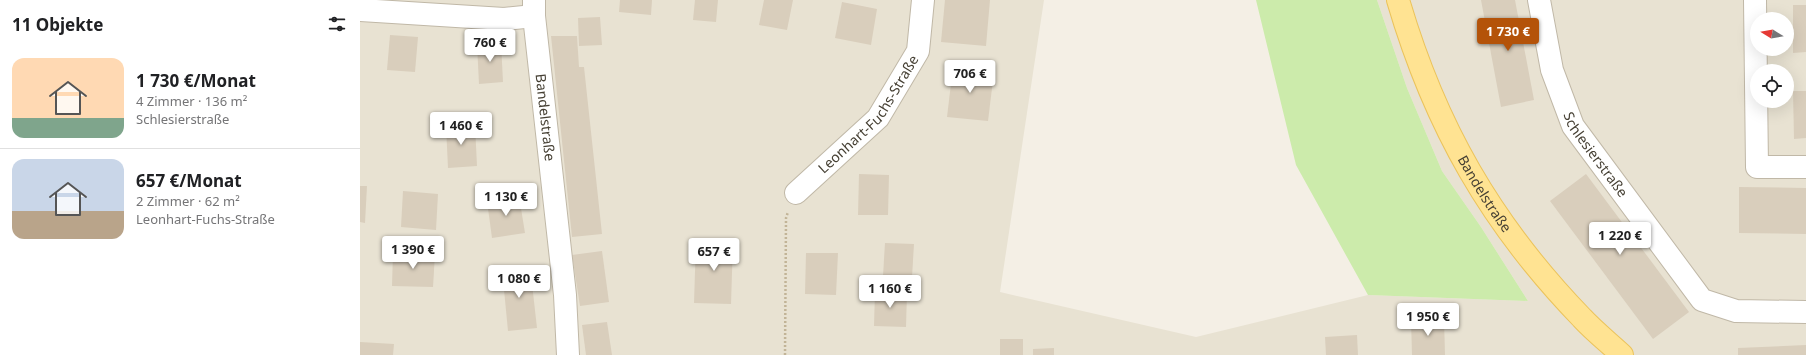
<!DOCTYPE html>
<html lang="de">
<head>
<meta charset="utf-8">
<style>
	:root { --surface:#fff; --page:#f6f6f6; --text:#202124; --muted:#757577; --line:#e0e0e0; --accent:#b45309 }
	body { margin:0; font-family:"Noto Sans",sans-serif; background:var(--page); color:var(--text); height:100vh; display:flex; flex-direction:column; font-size:15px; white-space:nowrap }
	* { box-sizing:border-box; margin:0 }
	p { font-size:13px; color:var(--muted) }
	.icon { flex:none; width:22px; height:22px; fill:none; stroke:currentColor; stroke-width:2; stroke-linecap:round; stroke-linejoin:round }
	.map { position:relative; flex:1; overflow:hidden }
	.sheet { display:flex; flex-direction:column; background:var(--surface); width:360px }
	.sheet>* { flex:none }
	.needle { width:26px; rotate:281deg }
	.controls { position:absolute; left:1390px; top:12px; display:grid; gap:8px }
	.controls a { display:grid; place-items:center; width:44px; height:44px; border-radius:50%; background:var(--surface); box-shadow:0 4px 16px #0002; font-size:20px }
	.price { position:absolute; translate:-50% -34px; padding:0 9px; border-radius:4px; background:#fff; color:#222; font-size:13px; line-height:26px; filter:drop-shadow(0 1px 2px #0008) }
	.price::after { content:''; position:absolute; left:50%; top:24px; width:12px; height:9px; margin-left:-6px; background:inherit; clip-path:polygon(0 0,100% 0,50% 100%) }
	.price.active { background:var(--accent); color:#fff }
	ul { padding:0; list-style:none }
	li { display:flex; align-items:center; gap:12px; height:100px; padding:0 12px }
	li+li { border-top:1px solid var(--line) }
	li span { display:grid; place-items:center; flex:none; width:112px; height:80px; border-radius:12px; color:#555 }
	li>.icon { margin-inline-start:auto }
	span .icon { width:48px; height:48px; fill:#fffc; stroke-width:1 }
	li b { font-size:17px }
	h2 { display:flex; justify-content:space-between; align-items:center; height:48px; padding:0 12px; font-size:17px }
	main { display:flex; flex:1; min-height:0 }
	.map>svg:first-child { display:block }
	.residential { fill:#e8e2d2; fill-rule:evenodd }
	.green { fill:#ccebab }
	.building { fill:#d9cebc }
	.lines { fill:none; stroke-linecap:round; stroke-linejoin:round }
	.minor-casing { stroke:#c0b8a7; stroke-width:24 }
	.major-casing { stroke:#ebc35b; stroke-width:24 }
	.path { stroke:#c2b497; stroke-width:2.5; stroke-dasharray:2 2; stroke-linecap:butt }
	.minor { stroke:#fff; stroke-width:22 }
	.major { stroke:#ffe392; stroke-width:22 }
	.labels { text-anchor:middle; stroke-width:4; stroke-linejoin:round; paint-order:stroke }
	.street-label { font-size:14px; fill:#464034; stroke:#fff }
</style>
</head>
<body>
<main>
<section class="sheet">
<h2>11 Objekte<svg class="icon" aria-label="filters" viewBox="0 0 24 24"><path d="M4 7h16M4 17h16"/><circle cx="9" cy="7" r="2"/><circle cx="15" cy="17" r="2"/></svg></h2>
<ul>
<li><span style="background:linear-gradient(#ffd9b3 75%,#7fa58c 0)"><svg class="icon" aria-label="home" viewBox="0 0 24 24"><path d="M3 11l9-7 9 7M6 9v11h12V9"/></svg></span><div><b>1 730 €/Monat</b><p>4 Zimmer · 136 m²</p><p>Schlesierstraße</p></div></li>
<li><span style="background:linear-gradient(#c9d6e8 65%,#b9a48a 0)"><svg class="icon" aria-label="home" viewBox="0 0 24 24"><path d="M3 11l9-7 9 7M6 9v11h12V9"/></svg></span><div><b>657 €/Monat</b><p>2 Zimmer · 62 m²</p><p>Leonhart-Fuchs-Straße</p></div></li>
</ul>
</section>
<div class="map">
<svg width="1446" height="355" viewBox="0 0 1446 355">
	<rect width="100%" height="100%" fill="#f4efe5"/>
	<!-- residential -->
	<path class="residential" d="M0 0H684L640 292 836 337 1008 295 1168 301 1121 227 1082 171 1047 88 1017 0H1446V355H0ZM1397 19H1427V49H1397ZM1397 71H1427V101H1397Z"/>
	<!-- green -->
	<polygon class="green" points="896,0 1017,0 1047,88 1082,171 1121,227 1168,301 1008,295 936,165"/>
	<!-- building -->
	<g class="building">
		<polygon points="260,0 292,0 291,15 259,12"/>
		<polygon points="335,0 358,0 356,22 333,20"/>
		<polygon points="404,0 433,0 427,30 399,25"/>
		<polygon points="585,0 630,0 626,46 581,42"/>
		<polygon points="1121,0 1155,0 1174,100 1141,107"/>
		<polygon points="482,2 517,9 511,45 475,38"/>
		<polygon points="1433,5 1446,5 1446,52 1433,53"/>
		<polygon points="240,17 242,45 219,46 218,18"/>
		<polygon points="30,35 58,37 55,72 27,70"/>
		<polygon points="191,36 217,36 219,67 224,67 242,234 212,237"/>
		<polygon points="141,43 143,82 119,84 117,44"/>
		<polygon points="593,67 634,72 628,121 587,117"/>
		<polygon points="1433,91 1446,91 1446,138 1434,139"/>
		<polygon points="115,125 117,166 88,168 86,126"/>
		<polygon points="499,174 529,175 528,215 498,215"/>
		<polygon points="1226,174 1329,312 1293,339 1190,201"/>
		<polygon points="0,186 7,186 5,223 0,222"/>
		<polygon points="1379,187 1446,188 1446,234 1379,233"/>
		<polygon points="43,191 78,194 76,230 41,227"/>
		<polygon points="159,196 165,233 132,238 127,201"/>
		<polygon points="336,241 373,242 371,304 334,303"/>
		<polygon points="525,243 554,244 552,277 523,276"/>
		<polygon points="242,251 249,302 220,306 212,255"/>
		<polygon points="33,252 75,254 73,287 32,286"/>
		<polygon points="446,253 478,253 476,295 445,294"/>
		<polygon points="170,266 177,328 148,331 142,269"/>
		<polygon points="515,291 547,292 546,327 514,326"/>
		<polygon points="1084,318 1085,355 1052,355 1051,319"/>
		<polygon points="247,322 252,355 226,355 222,325"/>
		<polygon points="997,335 998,355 966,355 965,337"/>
		<rect x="640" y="339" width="23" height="16"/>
		<polygon points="0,342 34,344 33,355 0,355"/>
		<polygon points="1446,345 1446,355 1378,355 1378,348"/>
		<polygon points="694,348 694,355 673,355 673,349"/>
	</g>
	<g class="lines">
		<defs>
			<g id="minor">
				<path id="s1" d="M174 0V16L205 295 208 355"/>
				<path id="s2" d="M1179 0 1192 70 1213 126 1342 300 1376 311 1446 312"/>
				<polyline points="1395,0 1397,167 1446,167"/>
				<polyline points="0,10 144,19 174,16"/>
				<path id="s3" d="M436 193 518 118 558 51 563 0"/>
			</g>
			<g id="major">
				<path id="s4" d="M1038 0C1075 126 1131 224 1222 318 1234 331 1249 343 1262 355"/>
			</g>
		</defs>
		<!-- minor casing -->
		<use href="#minor" class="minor-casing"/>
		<!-- major casing -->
		<use href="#major" class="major-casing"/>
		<!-- path -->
		<polyline class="path" points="425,355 426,218 428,212"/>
		<!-- minor -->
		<use href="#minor" class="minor"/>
		<!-- major -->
		<use href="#major" class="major"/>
	</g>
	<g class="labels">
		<!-- street labels -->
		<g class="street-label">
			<text dy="5" stroke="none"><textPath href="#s3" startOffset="108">Leonhart-Fuchs-Straße</textPath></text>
			<text dy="5" stroke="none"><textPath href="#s1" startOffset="118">Bandelstraße</textPath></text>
			<text dy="5" stroke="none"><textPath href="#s2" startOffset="167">Schlesierstraße</textPath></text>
			<text dy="5" stroke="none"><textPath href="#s4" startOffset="213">Bandelstraße</textPath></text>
		</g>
	</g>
</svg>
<div class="controls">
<a><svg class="needle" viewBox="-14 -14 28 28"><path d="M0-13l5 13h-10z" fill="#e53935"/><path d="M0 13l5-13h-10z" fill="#757577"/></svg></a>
<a><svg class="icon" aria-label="locate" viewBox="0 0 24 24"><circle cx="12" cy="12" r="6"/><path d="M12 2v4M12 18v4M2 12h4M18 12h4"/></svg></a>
</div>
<b class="price active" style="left:1148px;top:52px">1 730 €</b>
<b class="price" style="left:130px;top:63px">760 €</b>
<b class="price" style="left:610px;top:94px">706 €</b>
<b class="price" style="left:101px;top:146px">1 460 €</b>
<b class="price" style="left:146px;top:217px">1 130 €</b>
<b class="price" style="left:1260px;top:256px">1 220 €</b>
<b class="price" style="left:53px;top:270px">1 390 €</b>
<b class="price" style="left:354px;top:272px">657 €</b>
<b class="price" style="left:159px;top:299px">1 080 €</b>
<b class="price" style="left:530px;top:309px">1 160 €</b>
<b class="price" style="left:1068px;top:337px">1 950 €</b>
</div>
</main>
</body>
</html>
